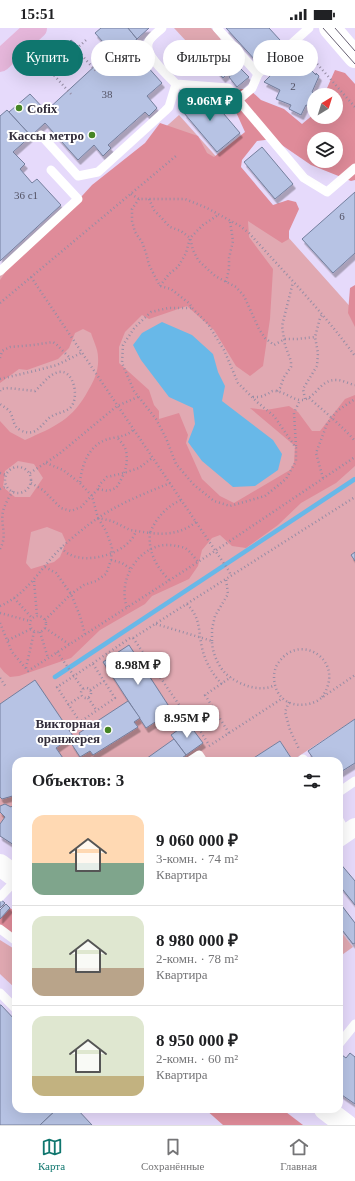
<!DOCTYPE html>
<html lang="ru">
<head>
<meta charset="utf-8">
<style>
	:root { --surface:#fff; --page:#f6f6f6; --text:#202124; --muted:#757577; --line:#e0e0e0; --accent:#0f766e }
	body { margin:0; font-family:"Times New Roman",serif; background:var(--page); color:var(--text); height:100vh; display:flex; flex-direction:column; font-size:15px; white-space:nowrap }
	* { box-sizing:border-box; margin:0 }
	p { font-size:13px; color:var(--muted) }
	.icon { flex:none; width:22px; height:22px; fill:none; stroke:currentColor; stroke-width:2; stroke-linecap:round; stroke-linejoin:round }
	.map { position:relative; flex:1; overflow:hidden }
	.drawer { position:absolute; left:12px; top:729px; width:331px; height:356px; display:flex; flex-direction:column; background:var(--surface); border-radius:12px; box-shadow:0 4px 16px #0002 }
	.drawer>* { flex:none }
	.top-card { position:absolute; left:12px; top:12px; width:331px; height:36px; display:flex; gap:8px }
	.needle { width:26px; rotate:38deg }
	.tools { position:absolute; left:307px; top:60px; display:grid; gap:8px }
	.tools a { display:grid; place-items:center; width:36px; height:36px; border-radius:50%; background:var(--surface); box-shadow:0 4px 16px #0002; font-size:20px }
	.price { position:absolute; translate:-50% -34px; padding:0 9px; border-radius:8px; background:#fff; color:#222; font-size:13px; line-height:26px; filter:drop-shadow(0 1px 2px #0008) }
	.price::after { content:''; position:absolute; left:50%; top:24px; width:12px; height:9px; margin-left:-6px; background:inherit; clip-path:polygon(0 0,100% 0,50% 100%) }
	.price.active { background:var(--accent); color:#fff }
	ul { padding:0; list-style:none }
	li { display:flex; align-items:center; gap:12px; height:100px; padding:0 20px }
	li+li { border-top:1px solid var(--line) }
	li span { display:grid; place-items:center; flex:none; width:112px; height:80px; border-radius:12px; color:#555 }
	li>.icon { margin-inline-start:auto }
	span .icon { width:48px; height:48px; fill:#fffc; stroke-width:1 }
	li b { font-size:17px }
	h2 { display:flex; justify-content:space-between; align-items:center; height:48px; padding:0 20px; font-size:17px }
	.pill { padding:0 14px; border-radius:18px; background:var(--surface); box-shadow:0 4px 16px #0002; font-size:14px; line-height:36px }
	.pill.active { background:var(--accent); color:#fff }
	.status { display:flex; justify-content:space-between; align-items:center; height:28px; padding:0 20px; background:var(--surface); direction:ltr }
	.status svg { height:11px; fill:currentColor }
	.dock { display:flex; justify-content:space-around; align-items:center; height:56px; border-top:1px solid var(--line); background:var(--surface); font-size:11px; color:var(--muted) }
	.dock a { display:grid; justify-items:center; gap:2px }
	.dock .active { color:var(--accent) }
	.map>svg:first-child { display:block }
	.green { fill:#e1a9b2 }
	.forest { fill:#df8b99; fill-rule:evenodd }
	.water { fill:#68b8e8 }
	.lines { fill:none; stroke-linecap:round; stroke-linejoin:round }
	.stream { stroke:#68b8e8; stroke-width:4.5 }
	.building { fill:#b7c3e4; stroke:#747f9d; filter:url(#shadow) }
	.path { stroke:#968da5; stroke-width:2.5; stroke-dasharray:1 3; stroke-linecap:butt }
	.service { stroke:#fff; stroke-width:9 }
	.minor { stroke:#fff; stroke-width:18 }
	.tertiary { stroke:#fff; stroke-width:22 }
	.primary { stroke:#e5b6da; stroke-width:22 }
	.tram { stroke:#686174; stroke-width:1 }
	.poi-dot { fill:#468525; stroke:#fff; stroke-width:1.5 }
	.labels { text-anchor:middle; stroke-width:4; stroke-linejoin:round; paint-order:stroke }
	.number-label { font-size:11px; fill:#545365 }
	.poi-label { font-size:13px; font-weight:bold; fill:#332e3b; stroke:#fff; text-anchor:end }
</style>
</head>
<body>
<div class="status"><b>15:51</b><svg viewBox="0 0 49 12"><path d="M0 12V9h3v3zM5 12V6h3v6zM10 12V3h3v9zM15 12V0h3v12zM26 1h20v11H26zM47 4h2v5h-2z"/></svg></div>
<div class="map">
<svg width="355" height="1097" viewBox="0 0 355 1097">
	<defs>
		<filter id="shadow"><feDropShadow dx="2.5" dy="4.5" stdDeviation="0" flood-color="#0004"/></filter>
	</defs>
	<rect width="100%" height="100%" fill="#e6dafb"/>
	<!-- green -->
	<g class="green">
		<polygon points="174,0 211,0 221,11 201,29"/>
		<polygon points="179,87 355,284 355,691 293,732 280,713 249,733 16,733 16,819 0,808 0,248"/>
		<polygon points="339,901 353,919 339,929"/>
		<polygon points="0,912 16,922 16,961 0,946"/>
	</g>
	<!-- forest -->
	<g class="forest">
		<path d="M335 42 345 45 355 56V152L351 153 311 137 273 111 257 113 242 132 241 139 273 177 288 172 296 174 299 181 289 203V211L282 215 248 193 249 209 273 241 270 291 263 338 250 348 236 338 214 302 187 278 149 291 142 287 125 304 119 319V335L149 362 154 377 159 383V391L179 385 188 407 186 415 202 451 220 468 234 475 290 442 294 435 295 418 250 380 266 382 289 378 298 384 312 403H320L345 371 355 367V438L336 455 301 475 278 497 246 520 232 518 220 507 212 510 202 522 198 538 189 551 152 568 145 576 100 602 71 630 19 648 10 649 4 644 0 639V393L10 404 25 412C54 399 73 392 89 361 95 351 99 341 98 329 98 321 93 312 91 305L83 301 75 305 69 320 58 331 27 342 19 341 0 355V252L11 236 71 180 92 157 145 115 160 95 198 108 207 125 214 129 245 104 231 73 234 65 241 61H249L261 72 284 81 302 96 314 86V89H336V67H324ZM314 111H336V133H314ZM18 433 34 436 43 450 30 469H15L3 459 5 443ZM47 499 62 505 66 514 60 529 54 534 31 541 26 535 31 504Z"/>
		<polygon points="355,257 355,299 348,285 350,260"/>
		<polygon points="10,880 16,884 16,913 0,900 0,891"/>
		<polygon points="205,1081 282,1081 303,1097 223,1097"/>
	</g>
	<!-- water -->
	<polygon class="water" points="162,294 192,307 213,326 218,344 225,358 222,373 273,412 282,426 278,442 255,458 233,459 202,433 188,414 195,396 193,380 169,369 141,332 133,317 142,305"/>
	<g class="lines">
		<!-- stream -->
		<polyline class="stream" points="55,649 355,451"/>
	</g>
	<!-- building -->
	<g class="building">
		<polygon points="101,0 128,0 137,11 129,18 162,55 147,68 157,80 149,88 145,84 108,117 111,120 103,128 94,117 78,132 45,95 31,108 9,84 30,66 46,83 111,23 95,5"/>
		<polygon points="128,0 149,0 137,11"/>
		<polygon points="226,0 269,0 280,12 256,33"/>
		<polygon points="71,12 76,16 66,25 62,21"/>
		<polygon points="230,19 239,29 231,35 235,39 223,50 211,36"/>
		<polygon points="293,25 305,38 306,37 316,47 316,45 319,48 312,64 314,66 309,78 306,77 301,87 289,81 291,77 276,71 280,62 264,54"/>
		<polygon points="240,40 249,49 237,59 229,49"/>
		<polygon points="207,66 240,105 217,124 184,85 187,83 182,77 195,67 200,72"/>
		<polygon points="7,82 31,108 13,124 25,136 20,141 32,155 37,151 61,177 0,233 0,88"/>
		<polygon points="262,119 293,156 275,171 244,134"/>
		<polygon points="355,164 355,225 333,245 302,211"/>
		<polygon points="355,524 355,533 351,527"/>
		<polygon points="129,617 172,683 146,700 103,634"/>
		<polygon points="35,652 73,708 56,720 65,733 16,733 16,767 2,771 0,769 0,676"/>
		<polygon points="128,673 140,690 134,694 138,699 93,727 90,723 80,729 71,715 81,709 79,705"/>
		<polygon points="355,691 355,735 339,745 339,733 315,733 308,723"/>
		<polygon points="188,695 203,715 186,727 171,707"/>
		<polygon points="174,711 186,727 178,733 143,733"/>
		<polygon points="280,713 293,733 249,733"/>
		<polygon points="16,775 16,815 14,817 0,808 0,796 5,789 0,784 0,778 5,776 11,779"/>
		<polygon points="339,834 355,853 355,877 339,857"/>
		<polygon points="0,871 5,875 0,880"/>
		<polygon points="339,874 355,895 355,915 353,916 339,898"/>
		<polygon points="6,876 10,880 0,891 0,882"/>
		<polygon points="0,977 1,977 16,993 16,1081 57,1081 40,1097 0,1097"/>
		<polygon points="350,1025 355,1029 355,1076 339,1065 339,1031 342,1027 346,1030"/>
		<polygon points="57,1081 77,1081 92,1097 40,1097"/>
	</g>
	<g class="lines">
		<!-- path -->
		<g class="path">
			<polyline points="76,21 96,43"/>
			<polyline points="304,21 355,79"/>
			<polyline points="188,45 218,19"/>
			<polyline points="71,66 51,44 86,12"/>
			<path d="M131 166 139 171H185L207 180 240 198 249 205C285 245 323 284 355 328"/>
			<polyline points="139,171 132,181 132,193 135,204 142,214 146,225 149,237 160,258 171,261 190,276 192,280 208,296 224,322 238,355 257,374 274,388 296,420 296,433 286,451 265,468 230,478 214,473 194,457 176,436 166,410 156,391 134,363 122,335 123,317 135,299 151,284 168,280 192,280"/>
			<polyline points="149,171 154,182 170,199 181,203 190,210 193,222 198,232 215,248 236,259 244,268 259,301 265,310 274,317 285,311 297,311 315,309 320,290 322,287"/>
			<path d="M31 249C97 347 163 445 229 543L231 548"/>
			<polyline points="226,254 229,241 229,230 233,213 230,193"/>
			<polyline points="160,258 169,246 178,239 186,225 190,210 203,197 218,187"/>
			<polyline points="0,275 176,128"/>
			<polyline points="0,330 2,323 10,319 33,317 53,314 57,317 70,330"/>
			<polyline points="0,351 34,343 57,337 81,325"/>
			<path d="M0 363 1 361 8 360 35 363C43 356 49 346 59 344 74 341 80 371 70 380 64 385 54 385 48 391 39 400 34 409 20 402 13 398 14 392 11 386 10 382 4 379 0 376"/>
			<polyline points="277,363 280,360 284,349 291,339 291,333 285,317 282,298 293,254"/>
			<path d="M253 369C257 369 262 369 265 367 270 366 270 362 276 363 285 364 294 373 303 372 317 369 320 351 337 352 343 352 349 356 355 357"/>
			<path d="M309 370C325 384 341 397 355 413"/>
			<polyline points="305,371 303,361 317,338 318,325 315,309"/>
			<polyline points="296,418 294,385 300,372"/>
			<path d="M46 435 63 442 80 455 92 468 98 490 112 493 130 502 150 505C156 490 166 479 181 472"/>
			<circle cx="18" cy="452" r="13"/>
			<polyline points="0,445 6,447"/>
			<polyline points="30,445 59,426 117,378 138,369"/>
			<polyline points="323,450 316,425 321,412 327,396 337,383 355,371"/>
			<path d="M80 454C82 434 91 413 113 410 121 408 127 408 133 402"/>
			<polyline points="31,455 43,462 61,480 71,483 81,479 98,461 100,456 107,449 124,445 139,440 152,430"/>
			<polyline points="0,461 7,458"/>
			<path d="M98 461 108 463 116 460C124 448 130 434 125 420 123 416 120 413 117 409"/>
			<path d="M61 520C64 522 66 525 69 526 88 537 129 525 136 503"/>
			<path d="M0 521C8 506 0 498 3 483 5 476 9 469 13 463"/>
			<polyline points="111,532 122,535 131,541"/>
			<polyline points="45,539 56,545 71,566 80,588 85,606"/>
			<path d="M169 552C156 538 148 524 150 505 167 507 182 505 196 494"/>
			<polyline points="34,553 37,588"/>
			<polyline points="14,570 32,590"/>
			<path d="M187 576C201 591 198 601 202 620 205 633 212 646 222 656"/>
			<path d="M0 578C28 566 41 539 62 519 73 509 86 498 98 490 120 475 146 465 170 455"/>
			<path d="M127 579C116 550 143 510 176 518 178 518 182 519 185 520 190 523 194 529 198 534"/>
			<polyline points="0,585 30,593"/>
			<circle cx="38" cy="596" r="8"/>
			<polyline points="45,592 71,566 84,557 96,553 106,546 111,532 112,519 106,503 98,490"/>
			<polyline points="0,595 12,624 28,643 215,523 355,429"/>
			<path d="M156 596 212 613C212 624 218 638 226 646 239 657 260 665 275 657"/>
			<polyline points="45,600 69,616"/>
			<polyline points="40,604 48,630"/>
			<polyline points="133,610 182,681 194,693 209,717"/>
			<polyline points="8,612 31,601"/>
			<polyline points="212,613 212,601 215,588 228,566 226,551"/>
			<polyline points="57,624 74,648 130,610 133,610 355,469"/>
			<polyline points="26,640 34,604"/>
			<polyline points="0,650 6,659"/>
			<circle cx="86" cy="665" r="5"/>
			<polyline points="83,661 74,648 57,659 80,694 115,670 93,636"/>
			<polyline points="90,662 104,653"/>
			<path d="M322 669C347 634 301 603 279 634 274 640 273 649 275 657 280 677 300 681 317 673L355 647"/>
			<polyline points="88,670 97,683"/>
			<polyline points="289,674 285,684 290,702 299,721"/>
			<polyline points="68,677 81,668"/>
			<polyline points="229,705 205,667 231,649"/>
			<polyline points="209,718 283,670"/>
		</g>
		<!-- service -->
		<g class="service">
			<path d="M162 0C158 4 152 8 149 13 142 26 168 47 176 56L228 60 304 150 327 164 355 140"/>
			<polyline points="217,0 258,46"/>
			<polyline points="238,72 252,60 258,46 309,0"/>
			<polyline points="41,107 78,148 98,144 165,83 169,79 176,56"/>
			<polyline points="0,243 78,171 51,142"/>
			<polyline points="303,731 305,733"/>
			<polyline points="190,733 199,727 203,733"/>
			<polyline points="339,764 355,753"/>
			<polyline points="339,792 346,805"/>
			<polyline points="0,869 16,852"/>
			<polyline points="0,901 16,913"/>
			<polyline points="0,965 16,981"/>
			<polyline points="339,1016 355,996"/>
		</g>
		<!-- minor -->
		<polyline class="minor" points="339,810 355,799"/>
		<!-- tertiary -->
		<g class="tertiary">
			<polyline points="330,0 355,29"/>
			<polyline points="0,837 16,849"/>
			<polyline points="325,1081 346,1097"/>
		</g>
		<!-- primary -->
		<polyline class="primary" points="0,33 36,0"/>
		<!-- tram -->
		<g class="tram">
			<polyline points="323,0 355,36"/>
			<polyline points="335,0 355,23"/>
		</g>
	</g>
	<!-- markers -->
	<g class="poi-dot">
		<circle cx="19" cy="80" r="4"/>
		<circle cx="92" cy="107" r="4"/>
		<circle cx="108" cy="702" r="4"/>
	</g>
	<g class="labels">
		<!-- number labels -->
		<g class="number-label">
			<text x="293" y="62">2</text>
			<text x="107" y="70">38</text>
			<text x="26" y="171">36 с1</text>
			<text x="342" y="192">6</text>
		</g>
		<!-- poi labels -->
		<g class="poi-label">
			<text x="27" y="85" text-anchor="start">Cofix</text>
			<text x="84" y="112">Кассы метро</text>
			<text x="100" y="700">Викторная<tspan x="100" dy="15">оранжерея</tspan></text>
		</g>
	</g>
</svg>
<div class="tools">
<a><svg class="needle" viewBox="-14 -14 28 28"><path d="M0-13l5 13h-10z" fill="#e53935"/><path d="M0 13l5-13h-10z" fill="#757577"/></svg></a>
<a><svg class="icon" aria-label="layers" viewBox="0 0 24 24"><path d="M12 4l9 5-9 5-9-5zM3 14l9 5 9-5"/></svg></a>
</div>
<b class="price active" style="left:210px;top:94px">9.06M ₽</b>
<b class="price" style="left:138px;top:658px">8.98M ₽</b>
<b class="price" style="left:187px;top:711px">8.95M ₽</b>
<div class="top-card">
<a class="pill active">Купить</a>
<a class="pill">Снять</a>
<a class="pill">Фильтры</a>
<a class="pill">Новое</a>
</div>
<section class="drawer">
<h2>Объектов: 3<svg class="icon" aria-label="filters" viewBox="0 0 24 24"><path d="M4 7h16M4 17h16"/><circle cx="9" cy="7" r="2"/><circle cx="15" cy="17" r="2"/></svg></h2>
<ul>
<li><span style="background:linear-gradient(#ffd9b3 60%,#7fa58c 0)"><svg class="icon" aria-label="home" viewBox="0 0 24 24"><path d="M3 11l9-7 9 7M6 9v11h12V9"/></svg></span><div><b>9 060 000 ₽</b><p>3-комн. · 74 m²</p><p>Квартира</p></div></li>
<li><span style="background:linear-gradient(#dfe7d0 65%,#b9a48a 0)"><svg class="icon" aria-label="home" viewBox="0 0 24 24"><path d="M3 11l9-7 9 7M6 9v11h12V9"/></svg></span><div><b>8 980 000 ₽</b><p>2-комн. · 78 m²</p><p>Квартира</p></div></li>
<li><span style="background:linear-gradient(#dfe7d0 75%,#c2b280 0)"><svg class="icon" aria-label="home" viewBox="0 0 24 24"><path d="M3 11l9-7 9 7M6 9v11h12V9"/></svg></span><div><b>8 950 000 ₽</b><p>2-комн. · 60 m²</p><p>Квартира</p></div></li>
</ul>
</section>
</div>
<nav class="dock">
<a class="active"><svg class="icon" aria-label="map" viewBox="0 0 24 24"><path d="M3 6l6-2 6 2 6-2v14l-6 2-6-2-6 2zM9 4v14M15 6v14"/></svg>Карта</a>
<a><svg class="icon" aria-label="saved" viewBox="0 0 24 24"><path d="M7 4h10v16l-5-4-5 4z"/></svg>Сохранённые</a>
<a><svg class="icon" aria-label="home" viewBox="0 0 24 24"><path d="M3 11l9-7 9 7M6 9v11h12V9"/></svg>Главная</a>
</nav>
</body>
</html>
